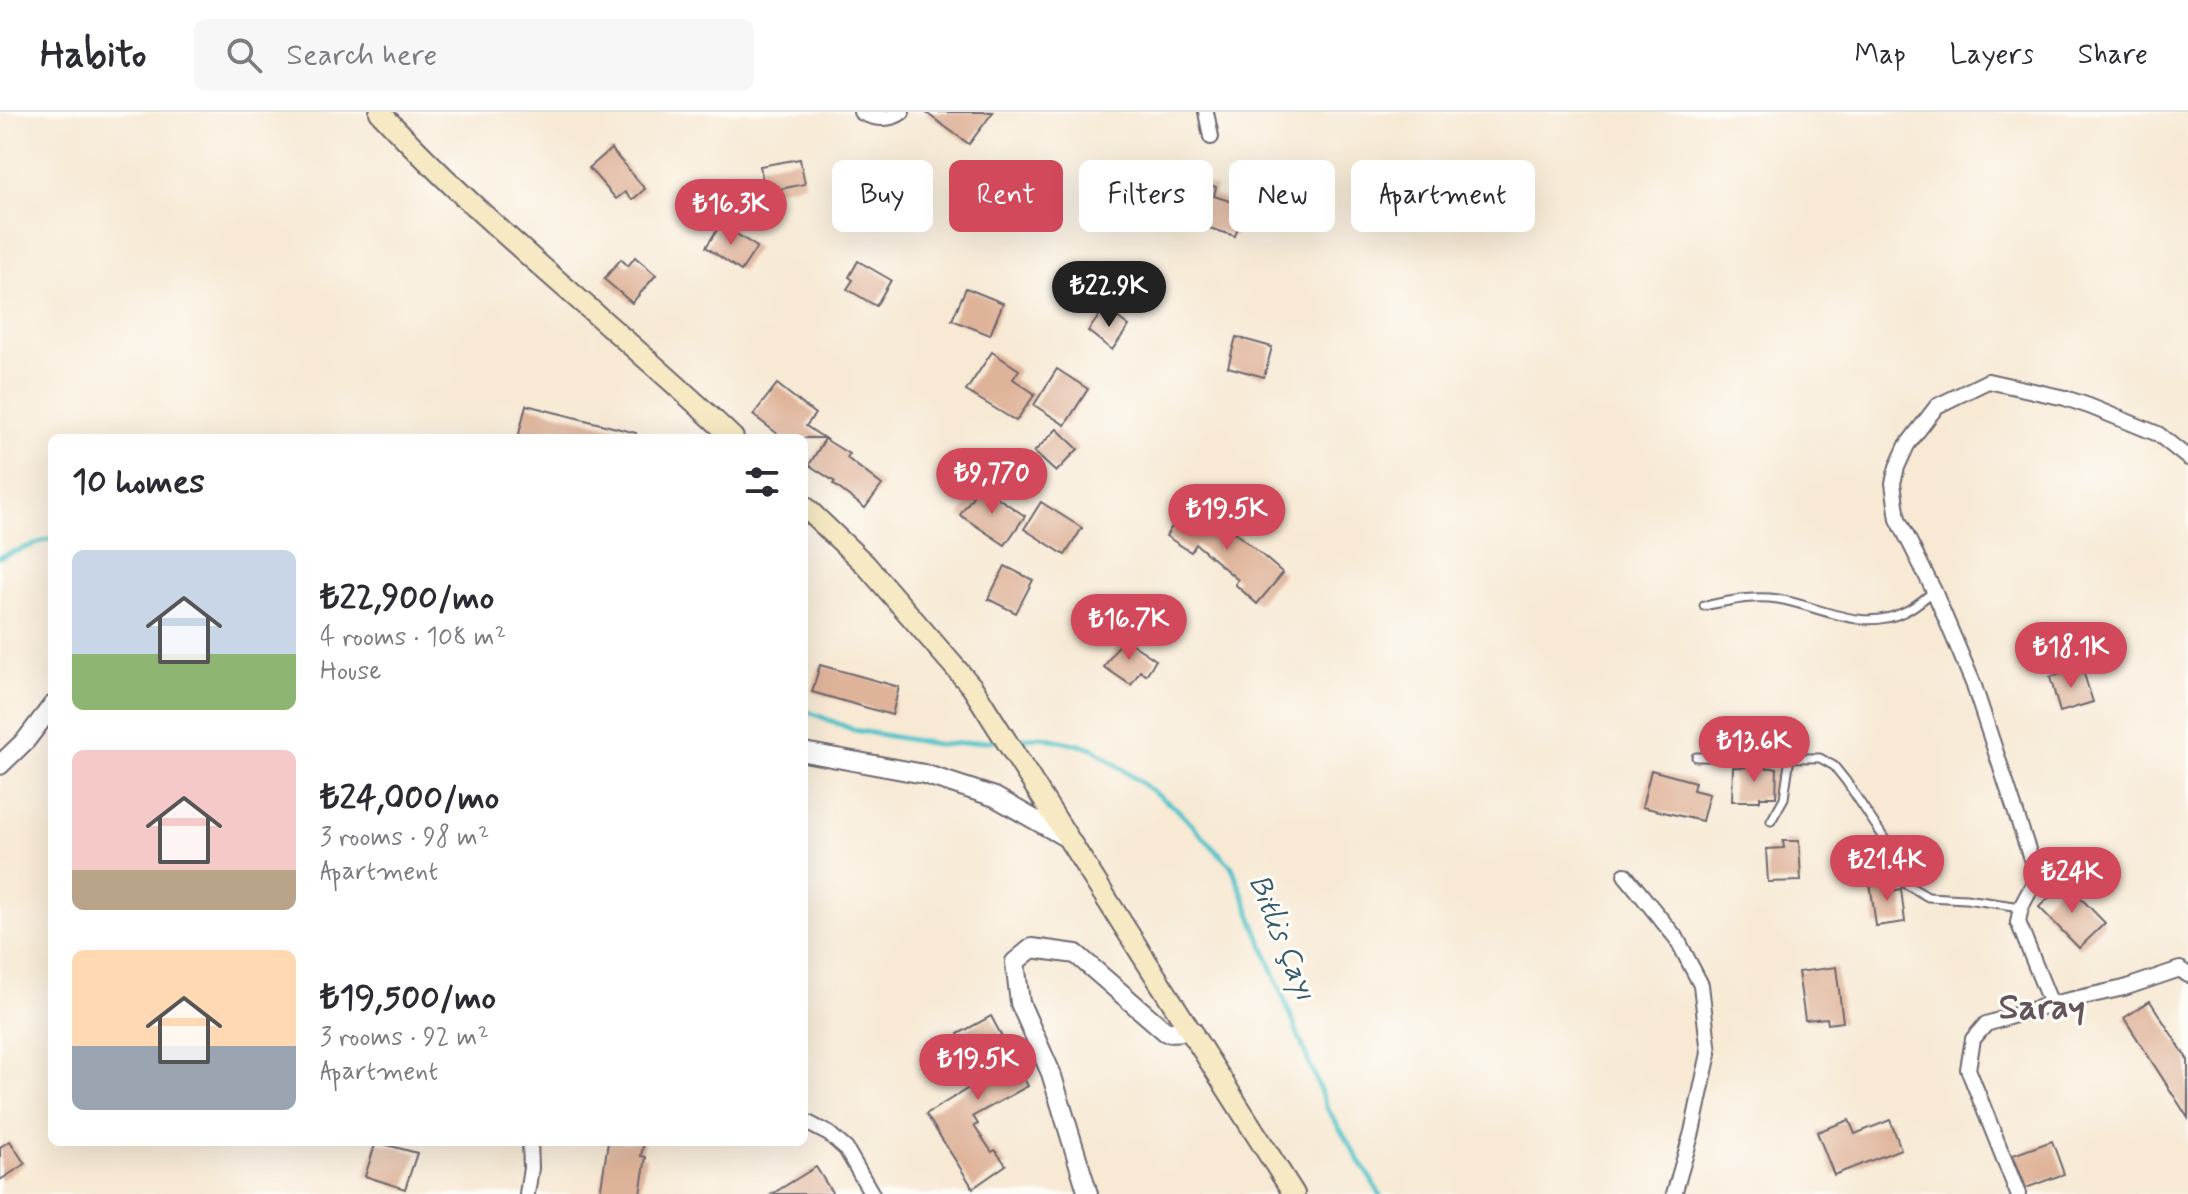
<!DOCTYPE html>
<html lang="en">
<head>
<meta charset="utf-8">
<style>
	:root { --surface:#fff; --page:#f7f7f7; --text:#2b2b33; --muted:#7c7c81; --line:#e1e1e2; --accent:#d1495b }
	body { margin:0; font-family:Mynerve,sans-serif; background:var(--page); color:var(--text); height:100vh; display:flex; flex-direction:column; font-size:30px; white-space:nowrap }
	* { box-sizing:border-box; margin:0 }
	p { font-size:26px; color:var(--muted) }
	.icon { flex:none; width:44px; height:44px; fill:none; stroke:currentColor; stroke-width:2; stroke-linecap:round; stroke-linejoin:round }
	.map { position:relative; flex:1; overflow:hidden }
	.details { position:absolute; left:48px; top:322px; width:760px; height:712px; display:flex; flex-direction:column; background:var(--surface); border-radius:12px; box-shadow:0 8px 32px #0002 }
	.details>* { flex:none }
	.banner { position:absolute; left:832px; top:48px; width:760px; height:72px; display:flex; gap:16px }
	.price { position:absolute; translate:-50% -68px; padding:0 18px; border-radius:28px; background:var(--accent); color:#fff; font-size:26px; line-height:52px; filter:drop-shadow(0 2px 4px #0008) }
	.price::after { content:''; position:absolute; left:50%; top:48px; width:24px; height:18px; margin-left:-12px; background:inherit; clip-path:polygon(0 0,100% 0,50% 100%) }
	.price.selected { background:#222; color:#fff }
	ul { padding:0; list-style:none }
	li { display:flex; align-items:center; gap:24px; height:200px; padding:0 24px }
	li span { display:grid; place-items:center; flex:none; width:224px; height:160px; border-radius:12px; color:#555 }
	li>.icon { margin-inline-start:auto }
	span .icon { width:96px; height:96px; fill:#fffc; stroke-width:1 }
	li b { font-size:34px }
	h2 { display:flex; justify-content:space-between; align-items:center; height:96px; padding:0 24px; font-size:34px }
	.chip { padding:0 28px; border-radius:12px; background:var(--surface); box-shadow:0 8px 32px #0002; font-size:28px; line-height:72px }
	.chip.selected { background:var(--accent); color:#fff }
	header { display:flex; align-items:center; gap:48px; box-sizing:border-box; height:112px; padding:0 40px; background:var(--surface); border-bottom:2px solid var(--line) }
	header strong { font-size:38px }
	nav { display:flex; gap:44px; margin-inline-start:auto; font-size:28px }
	.search { width:560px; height:72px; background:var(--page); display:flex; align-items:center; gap:20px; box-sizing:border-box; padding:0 28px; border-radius:12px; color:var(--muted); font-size:30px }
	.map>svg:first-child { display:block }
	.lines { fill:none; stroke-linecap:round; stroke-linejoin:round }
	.stream { stroke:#55c3c9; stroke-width:5 }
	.building { fill:#dfb399 }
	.service-casing { stroke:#6d6871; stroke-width:11 }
	.minor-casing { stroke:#6d6871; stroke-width:18 }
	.tertiary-casing { stroke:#6d6871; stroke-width:22 }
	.secondary-casing { stroke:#6d6871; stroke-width:24 }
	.service { stroke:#fff; stroke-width:7 }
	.minor { stroke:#fff; stroke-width:14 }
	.tertiary { stroke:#fff; stroke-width:18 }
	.secondary { stroke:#f6e9c3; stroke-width:20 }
	.labels { text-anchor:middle; stroke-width:6; stroke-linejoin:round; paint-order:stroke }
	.water-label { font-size:30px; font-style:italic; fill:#345a6d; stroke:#fdfcf7 }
	.district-label { font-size:36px; font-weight:bold; fill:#64555c; stroke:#fdfcf7 }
</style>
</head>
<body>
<header>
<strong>Habito</strong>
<div class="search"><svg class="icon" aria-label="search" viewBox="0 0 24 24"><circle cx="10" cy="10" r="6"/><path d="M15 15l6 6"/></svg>Search here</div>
<nav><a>Map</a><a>Layers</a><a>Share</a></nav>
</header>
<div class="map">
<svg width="2188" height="1082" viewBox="0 0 2188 1082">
	<rect width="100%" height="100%" fill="#fdfcf7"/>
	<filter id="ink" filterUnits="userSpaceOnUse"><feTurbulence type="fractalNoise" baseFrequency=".0125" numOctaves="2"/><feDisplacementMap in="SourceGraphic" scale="16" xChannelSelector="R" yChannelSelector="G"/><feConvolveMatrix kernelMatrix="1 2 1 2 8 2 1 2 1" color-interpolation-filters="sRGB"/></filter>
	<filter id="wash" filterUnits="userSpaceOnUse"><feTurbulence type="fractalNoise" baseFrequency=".006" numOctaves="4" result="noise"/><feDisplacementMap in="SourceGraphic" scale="32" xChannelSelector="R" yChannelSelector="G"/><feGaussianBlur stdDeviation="1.8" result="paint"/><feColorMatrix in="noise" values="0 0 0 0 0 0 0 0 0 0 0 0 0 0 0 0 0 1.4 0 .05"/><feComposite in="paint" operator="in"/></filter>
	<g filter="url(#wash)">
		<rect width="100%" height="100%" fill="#f7e9d4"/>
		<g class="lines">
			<!-- stream -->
			<g class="stream">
				<polyline points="0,445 52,426"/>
				<polyline points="804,598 854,618 941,633 1001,628"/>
				<polyline points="1011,627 1042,625 1093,636 1177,697 1232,755 1327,996 1380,1082"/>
			</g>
		</g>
		<g id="blocks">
			<!-- building -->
			<g class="building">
				<polygon points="925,0 993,0 969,32"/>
				<polygon points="611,37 645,77 632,88 625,80 616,87 589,56"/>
				<polygon points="800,47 805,72 765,80 760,54"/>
				<polygon points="1189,66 1216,75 1214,84 1245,94 1235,124 1177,106"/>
				<polygon points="721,112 757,135 741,159 706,135"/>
				<polygon points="635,145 656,163 632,191 604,167 621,147 628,154"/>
				<polygon points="858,149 891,168 876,194 847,177 853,168 849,165"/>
				<polygon points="966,176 1003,191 990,223 952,208"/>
				<polygon points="1105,196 1129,214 1112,238 1088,219"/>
				<polygon points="1236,225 1272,235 1264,265 1228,255"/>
				<polygon points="992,240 1019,258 1013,267 1035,282 1016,309 966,279"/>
				<polygon points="1057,257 1088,277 1065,313 1034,293"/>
				<polygon points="777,272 815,302 806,314 824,326 783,326 753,303"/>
				<polygon points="526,293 636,321 635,326 518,326"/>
				<polygon points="1057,317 1078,337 1056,360 1034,340"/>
				<polygon points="825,327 849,342 847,346 882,373 865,396 833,372 835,370 809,353"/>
				<polygon points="980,374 1025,404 1005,433 960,403"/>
				<polygon points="1041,390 1082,416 1065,443 1024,417"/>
				<polygon points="1183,397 1195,404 1200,398 1227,413 1283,461 1257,492 1235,472 1238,468 1196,432 1191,440 1166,424"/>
				<polygon points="1005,454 1033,468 1016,501 988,487"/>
				<polygon points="1123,526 1156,548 1146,563 1140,559 1131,573 1104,555"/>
				<polygon points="820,553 899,575 892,603 812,580"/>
				<polygon points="2082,556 2093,590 2060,600 2050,565"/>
				<polygon points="1733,655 1777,656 1776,685 1760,685 1760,689 1732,689"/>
				<polygon points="1651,658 1695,670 1693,678 1709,682 1702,709 1642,695"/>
				<polygon points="1783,729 1799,729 1801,769 1768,770 1766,737 1784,736"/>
				<polygon points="1890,767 1892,779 1901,777 1905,810 1876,814 1870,770"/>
				<polygon points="2065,770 2105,811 2079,836 2039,795"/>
				<polygon points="1836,855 1843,910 1828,912 1827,906 1805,908 1798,860"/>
				<polygon points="2150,889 2188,948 2188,1006 2124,906"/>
				<polygon points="991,904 1028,974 973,1004 978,1012 974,1014 992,1040 995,1038 1006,1053 973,1076 926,1002 982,968 958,922"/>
				<polygon points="1849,1008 1855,1022 1890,1008 1901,1037 1834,1063 1817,1020"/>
				<polygon points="10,1029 25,1052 0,1068 0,1035"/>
				<polygon points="2052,1029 2064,1062 2026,1076 2013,1043"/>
				<polygon points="376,1030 417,1041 405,1077 365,1064"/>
				<polygon points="608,1030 644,1030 641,1044 646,1045 640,1082 600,1082"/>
				<polygon points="816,1055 833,1082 772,1082"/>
			</g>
		</g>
	</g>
	<g filter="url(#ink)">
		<use href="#blocks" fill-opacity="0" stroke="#6d6871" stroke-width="2"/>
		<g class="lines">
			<defs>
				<g id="service">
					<path d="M1704 494C1728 489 1753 483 1778 487 1820 494 1861 521 1904 500 1915 495 1925 486 1934 479"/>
					<polyline points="1696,645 1820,646 1834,654 1846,669 1896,744 1904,771 1928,785 1966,787 2021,795"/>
					<polyline points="1771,709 1784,686 1790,645"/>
				</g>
				<g id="minor">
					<path d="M861 0C874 7 890 9 902 0"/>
					<polyline points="1206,0 1211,25"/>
					<polyline points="1625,763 1677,827 1701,873 1709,941 1692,1020 1674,1082"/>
					<polyline points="2051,892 2018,810 2021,795 2037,765 1973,571 1934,479 1898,407 1893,371 1897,355 1907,333 1937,294 1988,269 2065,286 2089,294 2158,322 2188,346"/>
					<polyline points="804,1009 829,1022 846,1037 872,1082"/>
					<polyline points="527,1082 531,1056 530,1030"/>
					<polyline points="2018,1082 1968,957 1973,927 1986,912 2051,892 2124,876 2180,857 2188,863"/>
				</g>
				<g id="tertiary">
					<polyline points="804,640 924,662 995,685 1067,726"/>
					<polyline points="0,653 26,628 52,594"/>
					<polyline points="1088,1082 1051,961 1020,891 1015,850 1032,836 1076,842 1166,920 1193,919"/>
				</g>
				<g id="secondary">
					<path d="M380 0C489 118 617 215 733 326"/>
					<polyline points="804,394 866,453 972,575 1294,1082"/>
				</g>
			</defs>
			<!-- service casing -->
			<use href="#service" class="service-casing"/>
			<!-- minor casing -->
			<use href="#minor" class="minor-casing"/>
			<!-- tertiary casing -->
			<use href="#tertiary" class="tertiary-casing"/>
			<!-- secondary casing -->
			<use href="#secondary" class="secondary-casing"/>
			<!-- service -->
			<use href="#service" class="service"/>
			<!-- minor -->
			<use href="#minor" class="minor"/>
			<!-- tertiary -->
			<use href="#tertiary" class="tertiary"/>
			<!-- secondary -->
			<use href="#secondary" class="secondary"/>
		</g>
	</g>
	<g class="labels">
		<!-- water labels -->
		<g class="water-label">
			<text transform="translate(1283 825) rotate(68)" y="10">Bitlis Çayı</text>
		</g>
		<!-- district labels -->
		<g class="district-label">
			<text x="2042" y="906">Saray</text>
		</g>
	</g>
</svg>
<b class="price" style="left:731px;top:135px">₺16.3K</b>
<b class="price selected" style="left:1109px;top:217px">₺22.9K</b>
<b class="price" style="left:992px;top:404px">₺9,770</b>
<b class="price" style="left:1227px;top:440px">₺19.5K</b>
<b class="price" style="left:1129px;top:550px">₺16.7K</b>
<b class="price" style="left:2071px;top:578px">₺18.1K</b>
<b class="price" style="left:1754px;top:672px">₺13.6K</b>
<b class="price" style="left:1887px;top:791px">₺21.4K</b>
<b class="price" style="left:2072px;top:803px">₺24K</b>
<b class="price" style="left:978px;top:990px">₺19.5K</b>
<div class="banner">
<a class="chip">Buy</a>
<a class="chip selected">Rent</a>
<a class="chip">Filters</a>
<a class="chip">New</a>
<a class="chip">Apartment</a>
</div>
<section class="details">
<h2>10 homes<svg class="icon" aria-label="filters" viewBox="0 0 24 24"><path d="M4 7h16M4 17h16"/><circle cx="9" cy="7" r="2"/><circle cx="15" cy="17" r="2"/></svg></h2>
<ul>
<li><span style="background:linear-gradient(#c9d6e8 65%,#8fb573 0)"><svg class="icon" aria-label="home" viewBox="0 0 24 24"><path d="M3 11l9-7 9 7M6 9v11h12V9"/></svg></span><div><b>₺22,900/mo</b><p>4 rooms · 108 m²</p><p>House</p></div></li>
<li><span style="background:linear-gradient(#f6c9c9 75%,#b9a48a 0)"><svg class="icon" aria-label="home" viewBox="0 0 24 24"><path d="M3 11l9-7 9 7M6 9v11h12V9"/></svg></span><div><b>₺24,000/mo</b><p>3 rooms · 98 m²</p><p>Apartment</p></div></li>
<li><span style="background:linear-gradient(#ffd9b3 60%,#9aa5b1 0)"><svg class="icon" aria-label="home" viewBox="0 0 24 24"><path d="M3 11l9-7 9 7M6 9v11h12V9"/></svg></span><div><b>₺19,500/mo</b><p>3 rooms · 92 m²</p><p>Apartment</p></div></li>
</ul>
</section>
</div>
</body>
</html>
